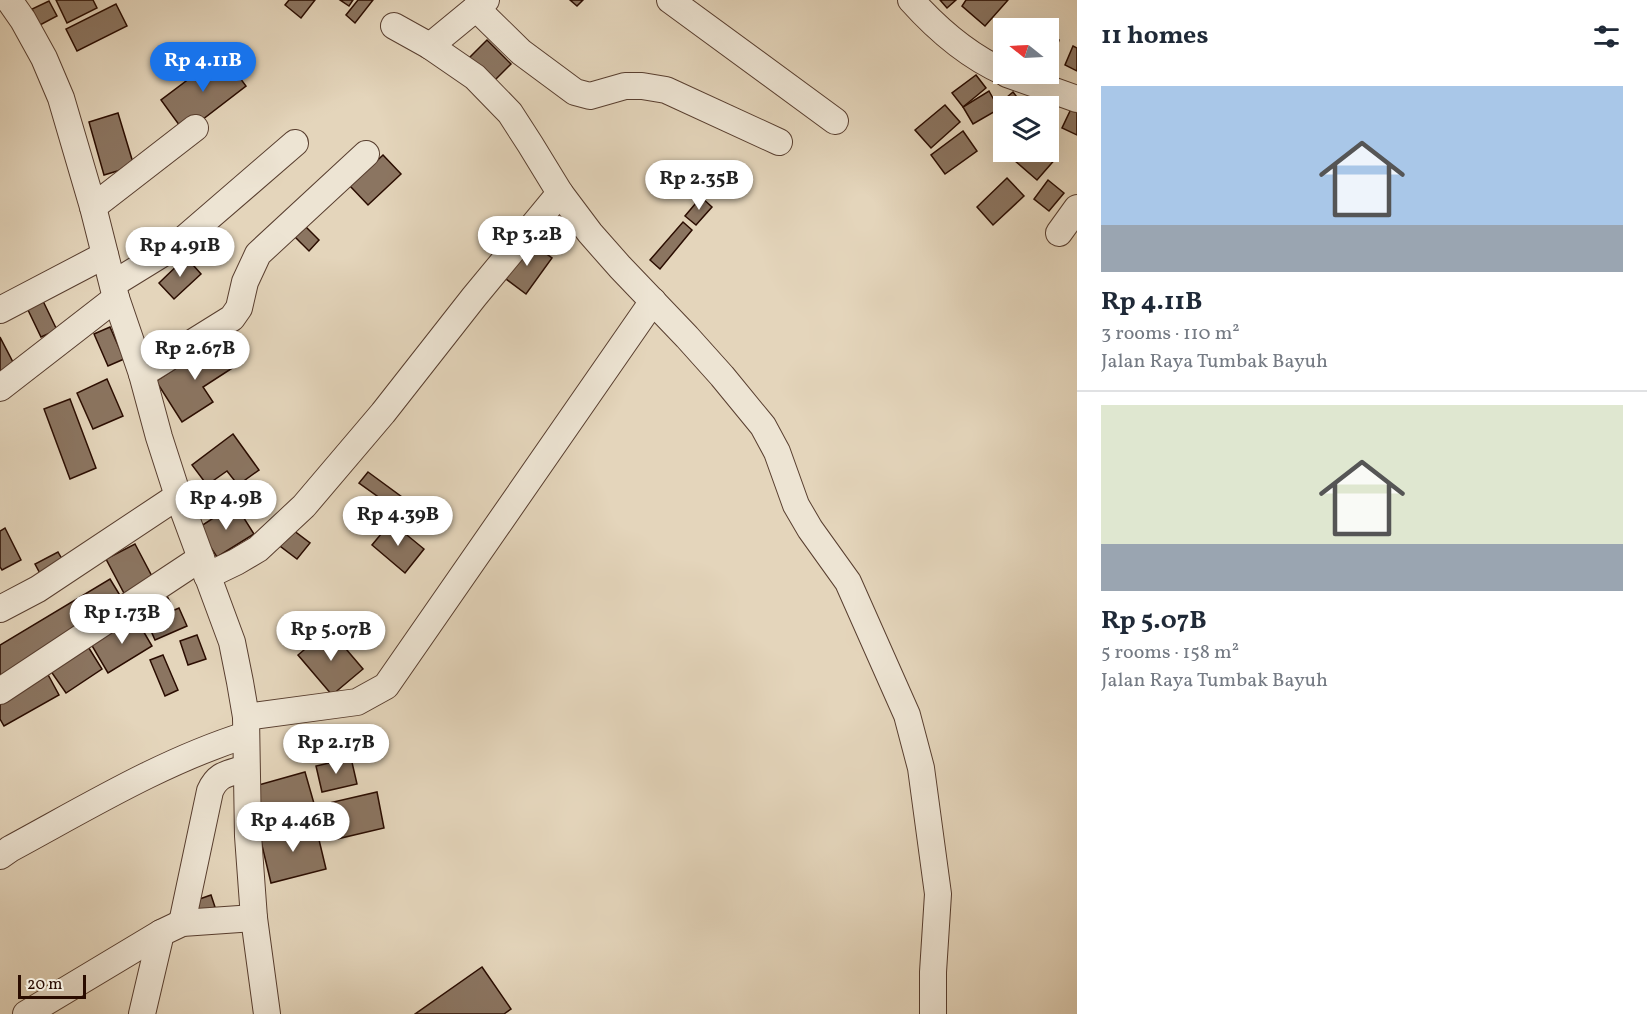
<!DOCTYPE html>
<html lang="en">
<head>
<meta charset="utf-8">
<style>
	:root { --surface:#fff; --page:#f6f6f7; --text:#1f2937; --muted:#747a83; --line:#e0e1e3; --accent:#1a73e8 }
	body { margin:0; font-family:Vollkorn,serif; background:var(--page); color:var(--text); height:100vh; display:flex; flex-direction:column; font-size:22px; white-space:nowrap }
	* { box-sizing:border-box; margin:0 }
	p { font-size:20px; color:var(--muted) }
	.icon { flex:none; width:33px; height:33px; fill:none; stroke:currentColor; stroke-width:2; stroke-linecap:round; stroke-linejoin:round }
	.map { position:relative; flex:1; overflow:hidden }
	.sheet { display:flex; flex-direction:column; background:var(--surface); width:570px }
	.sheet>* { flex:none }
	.needle { width:39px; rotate:288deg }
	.fabs { position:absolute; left:993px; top:18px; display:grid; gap:12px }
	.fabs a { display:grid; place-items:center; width:66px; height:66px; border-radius:0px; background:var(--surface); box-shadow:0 6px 24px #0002; font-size:30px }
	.scale { position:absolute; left:18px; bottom:15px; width:68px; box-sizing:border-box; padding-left:6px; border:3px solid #2a0c00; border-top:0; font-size:16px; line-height:21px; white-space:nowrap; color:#2a0c00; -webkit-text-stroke:4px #ede4d3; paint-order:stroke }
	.price { position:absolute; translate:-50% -51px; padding:0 14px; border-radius:21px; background:#fff; color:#222; font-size:20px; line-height:39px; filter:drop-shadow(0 2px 3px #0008) }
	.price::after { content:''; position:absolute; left:50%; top:36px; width:18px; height:14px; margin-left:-9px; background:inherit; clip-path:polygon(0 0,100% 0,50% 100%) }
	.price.active { background:var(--accent); color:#fff }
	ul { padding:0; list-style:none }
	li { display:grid; align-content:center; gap:12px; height:318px; padding:0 24px }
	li+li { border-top:2px solid var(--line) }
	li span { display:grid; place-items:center; height:186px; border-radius:0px; color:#555 }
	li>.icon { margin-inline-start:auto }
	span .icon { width:108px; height:108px; fill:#fffc; stroke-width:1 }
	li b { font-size:26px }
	h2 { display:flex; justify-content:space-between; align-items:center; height:72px; padding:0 24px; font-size:26px }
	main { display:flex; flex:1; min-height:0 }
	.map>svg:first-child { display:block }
	.building { fill:#8b7561; stroke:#2a0c00; stroke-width:1.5 }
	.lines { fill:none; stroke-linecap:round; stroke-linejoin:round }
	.minor-casing { stroke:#583e2f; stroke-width:28 }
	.minor { stroke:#ede4d3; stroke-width:26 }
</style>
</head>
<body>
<main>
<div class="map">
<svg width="1077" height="1014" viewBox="0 0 1077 1014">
	<rect width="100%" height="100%" fill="#e4d5bb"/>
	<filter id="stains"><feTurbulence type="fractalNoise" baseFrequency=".00333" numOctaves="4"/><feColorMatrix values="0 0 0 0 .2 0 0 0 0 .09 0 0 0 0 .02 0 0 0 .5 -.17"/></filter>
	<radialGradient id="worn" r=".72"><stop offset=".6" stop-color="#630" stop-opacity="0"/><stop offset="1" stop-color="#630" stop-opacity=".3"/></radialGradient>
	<!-- building -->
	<g class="building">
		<polygon points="56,0 93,0 97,8 67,23"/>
		<polygon points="289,0 315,0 301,18 285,5"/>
		<polygon points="340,0 353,0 349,6"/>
		<polygon points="358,0 373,0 355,23 346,15"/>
		<polygon points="570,0 583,0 577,6"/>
		<polygon points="940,0 956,0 947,8"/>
		<polygon points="966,0 1008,0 985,26 962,6"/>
		<polygon points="49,1 57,16 40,25 32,9"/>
		<polygon points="116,4 127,26 77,51 66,29"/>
		<polygon points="1048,37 1059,40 1054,57 1048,55"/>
		<polygon points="487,40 511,64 491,84 467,60"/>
		<polygon points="1073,46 1077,48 1077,71 1065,65"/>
		<polygon points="222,54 246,86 185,133 161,100"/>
		<polygon points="976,75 986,88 963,107 952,93"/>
		<polygon points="989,91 999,109 973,124 963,107"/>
		<polygon points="1013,92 1024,106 1004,106 1001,102"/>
		<polygon points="945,105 960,122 931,148 915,130"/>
		<polygon points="1071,109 1077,112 1077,135 1062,128"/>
		<polygon points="118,113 134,166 104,175 89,122"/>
		<polygon points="963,131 977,151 945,174 931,155"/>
		<polygon points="1048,150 1057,157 1037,180 1015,161 1023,152 1048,152"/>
		<polygon points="383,155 401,174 368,205 350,186"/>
		<polygon points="1007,178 1024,196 993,225 977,207"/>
		<polygon points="1048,180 1064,193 1049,211 1034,199"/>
		<polygon points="701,197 712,207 696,225 685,216"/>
		<polygon points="301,222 319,240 309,251 291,233"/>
		<polygon points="683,222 692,230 660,269 650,260"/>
		<polygon points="529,241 552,258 526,294 502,276"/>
		<polygon points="186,257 201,274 174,299 159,283"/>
		<polygon points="43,301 57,330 41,337 27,308"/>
		<polygon points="110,327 124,359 108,366 94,334"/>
		<polygon points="0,337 14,364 0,376"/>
		<polygon points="218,341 234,367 203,387 213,402 182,422 156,381"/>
		<polygon points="107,379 123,416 93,429 77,393"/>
		<polygon points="70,399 96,468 70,479 44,409"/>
		<polygon points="233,434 259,470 238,485 227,471 207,485 192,465"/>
		<polygon points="368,472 406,500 398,511 359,483"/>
		<polygon points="235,504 254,534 217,557 198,528"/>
		<polygon points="391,522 424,549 405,573 372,545"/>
		<polygon points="289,527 310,543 297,559 276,543"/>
		<polygon points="5,528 21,560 2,570 0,567 0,531"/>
		<polygon points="135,544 155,582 126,597 106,559"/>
		<polygon points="58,552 66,566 43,579 35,564"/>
		<polygon points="110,579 124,602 0,676 0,645"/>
		<polygon points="166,594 172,606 143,619 138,608"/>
		<polygon points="179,608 187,626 155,640 147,622"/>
		<polygon points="135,617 152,646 108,673 91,644"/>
		<polygon points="329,629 363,669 332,695 298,655"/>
		<polygon points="197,635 206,659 188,665 180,641"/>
		<polygon points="87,645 102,669 66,693 50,670"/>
		<polygon points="163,655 178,690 165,696 150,660"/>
		<polygon points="46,671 59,695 4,726 0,719 0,697"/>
		<polygon points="351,758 357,784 322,792 316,766"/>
		<polygon points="305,772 317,814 267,828 255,786"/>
		<polygon points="377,792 384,828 337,839 329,803"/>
		<polygon points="315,823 326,869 271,883 260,837"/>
		<polygon points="211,895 215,907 195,914 191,902"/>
		<polygon points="482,967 511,1009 504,1014 415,1014"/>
	</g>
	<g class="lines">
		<defs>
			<g id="minor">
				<polyline points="9,0 23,20 44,58 61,98 93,207 116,298 142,374 159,437 178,496 232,642 240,682 246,717 248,836 254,918 267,1014"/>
				<polyline points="670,0 835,121"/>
				<path d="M911 0C937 29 968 56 1004 72"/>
				<polyline points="476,8 521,52 575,92 590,96 625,86 642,86 666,90 779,142"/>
				<polyline points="394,26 430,46 475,77 510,113 530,144 560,193 590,233 620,267 687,337 722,376 763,426 777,452 796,505 810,529 848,582 907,715 921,768 938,894 933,972 933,1014"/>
				<polyline points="430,46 486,0"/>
				<polyline points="1007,74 1077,99"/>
				<polyline points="93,207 195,128"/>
				<polyline points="1059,233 1077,208"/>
				<polyline points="113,284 178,244 295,143"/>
				<polyline points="0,310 105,255"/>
				<polyline points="142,374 232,318 239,308 245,282 258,254 366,154"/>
				<polyline points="0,388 116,298"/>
				<polyline points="207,576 236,562 258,549 304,506 383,413 474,297 560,193"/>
				<polyline points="0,609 38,589 178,496"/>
				<polyline points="0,691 201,558"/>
				<polyline points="246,717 357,702 386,686 653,301"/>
				<path d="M0 856 10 849C86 808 163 761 246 735"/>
				<path d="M182 923 210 791C218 773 228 774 246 768"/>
				<polyline points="26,1014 161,933"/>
				<polyline points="142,1014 161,933 182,923 254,918"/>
			</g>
		</defs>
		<!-- minor casing -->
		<use href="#minor" class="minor-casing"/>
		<!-- minor -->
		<use href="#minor" class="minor"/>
	</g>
	<rect width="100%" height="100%" filter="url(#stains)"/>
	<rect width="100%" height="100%" fill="url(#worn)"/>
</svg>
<div class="fabs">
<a><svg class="needle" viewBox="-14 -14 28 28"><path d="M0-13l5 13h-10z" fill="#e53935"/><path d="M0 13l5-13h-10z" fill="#747a83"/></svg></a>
<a><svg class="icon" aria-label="layers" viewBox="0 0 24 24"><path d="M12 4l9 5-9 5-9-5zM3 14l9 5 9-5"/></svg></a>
</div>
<div class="scale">20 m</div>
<b class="price active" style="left:203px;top:93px">Rp 4.11B</b>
<b class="price" style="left:699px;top:211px">Rp 2.35B</b>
<b class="price" style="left:527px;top:267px">Rp 3.2B</b>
<b class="price" style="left:180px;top:278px">Rp 4.91B</b>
<b class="price" style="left:195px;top:381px">Rp 2.67B</b>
<b class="price" style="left:226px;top:531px">Rp 4.9B</b>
<b class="price" style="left:398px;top:547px">Rp 4.39B</b>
<b class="price" style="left:122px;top:645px">Rp 1.73B</b>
<b class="price" style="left:331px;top:662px">Rp 5.07B</b>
<b class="price" style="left:336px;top:775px">Rp 2.17B</b>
<b class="price" style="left:293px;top:853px">Rp 4.46B</b>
</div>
<section class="sheet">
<h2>11 homes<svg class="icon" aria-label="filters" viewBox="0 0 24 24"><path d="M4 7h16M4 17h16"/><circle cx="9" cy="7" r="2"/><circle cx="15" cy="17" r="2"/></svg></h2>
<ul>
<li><span style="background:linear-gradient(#a9c7e8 75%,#9aa5b1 0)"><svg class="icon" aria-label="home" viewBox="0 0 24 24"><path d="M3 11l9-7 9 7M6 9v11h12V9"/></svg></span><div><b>Rp 4.11B</b><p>3 rooms · 110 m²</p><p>Jalan Raya Tumbak Bayuh</p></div></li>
<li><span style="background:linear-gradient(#dfe7d0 75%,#9aa5b1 0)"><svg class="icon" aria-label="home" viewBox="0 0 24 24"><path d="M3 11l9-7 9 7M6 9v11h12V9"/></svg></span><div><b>Rp 5.07B</b><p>5 rooms · 158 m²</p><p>Jalan Raya Tumbak Bayuh</p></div></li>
</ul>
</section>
</main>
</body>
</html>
